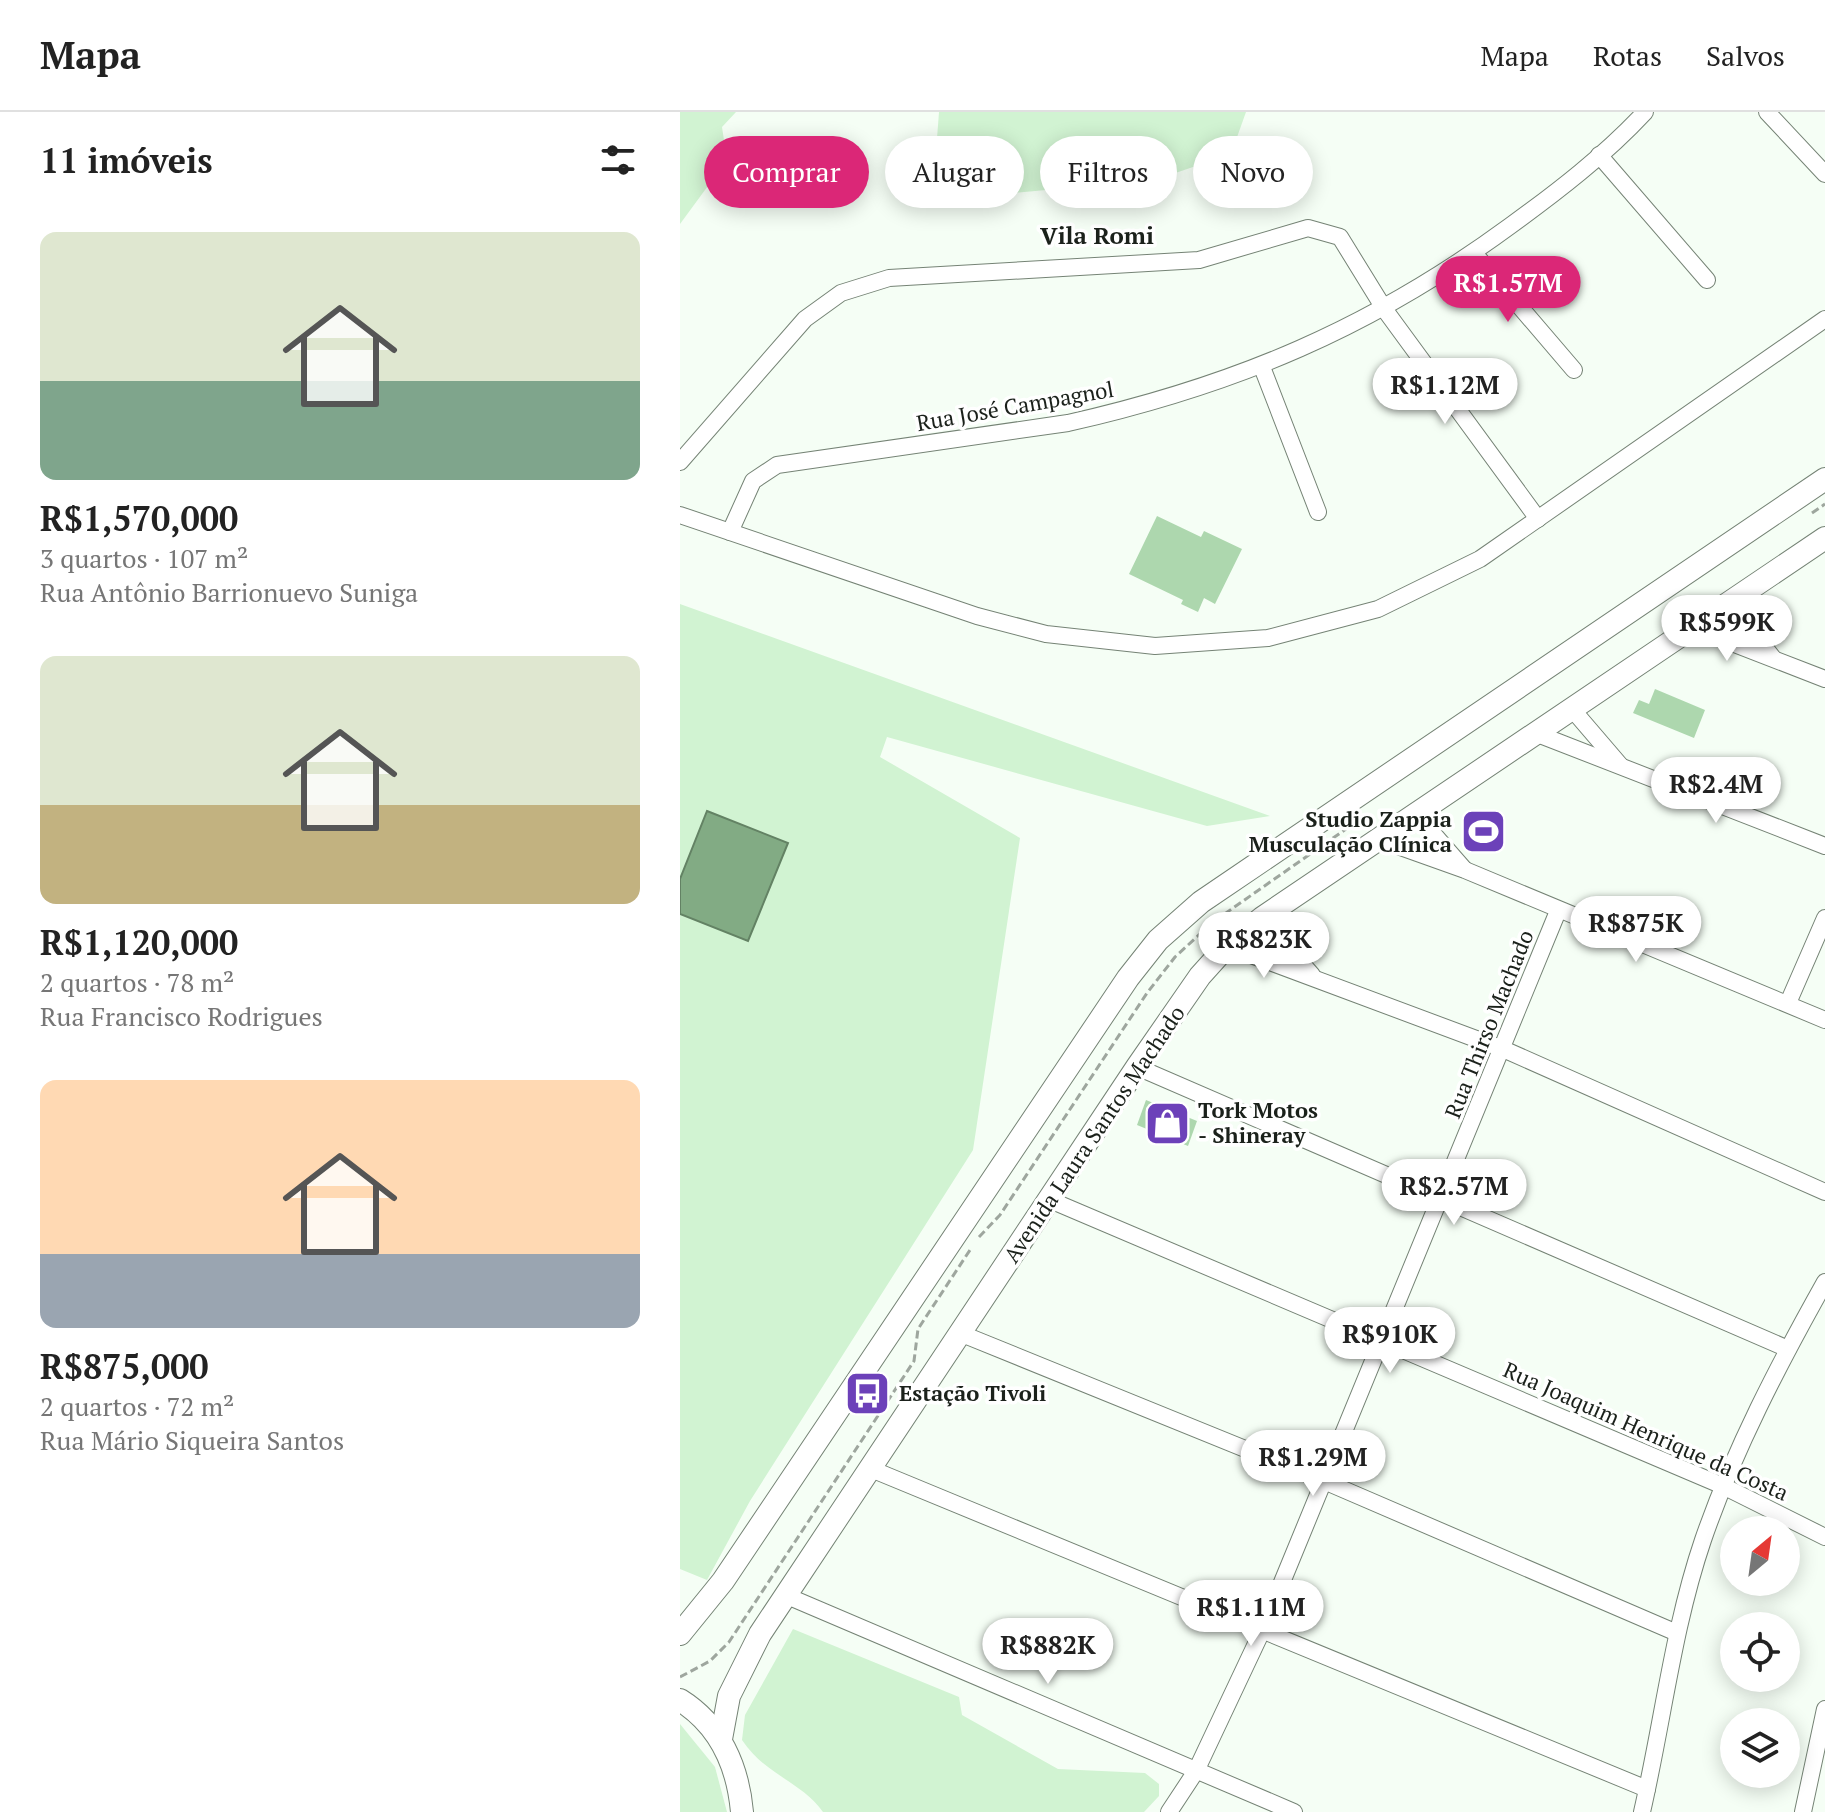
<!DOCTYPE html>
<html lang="pt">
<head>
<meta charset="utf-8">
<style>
	:root { --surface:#fff; --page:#f2f2f2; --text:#222; --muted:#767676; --line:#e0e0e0; --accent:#db2777 }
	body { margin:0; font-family:"PT Serif",serif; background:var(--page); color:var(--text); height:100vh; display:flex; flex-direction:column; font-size:30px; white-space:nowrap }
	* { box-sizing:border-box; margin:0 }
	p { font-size:26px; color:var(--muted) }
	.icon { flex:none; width:44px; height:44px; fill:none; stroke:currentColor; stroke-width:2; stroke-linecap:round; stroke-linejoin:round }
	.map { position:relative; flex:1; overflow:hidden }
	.panel { display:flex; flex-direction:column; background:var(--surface); width:680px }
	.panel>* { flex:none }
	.guide { position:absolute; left:24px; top:24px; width:760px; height:72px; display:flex; gap:16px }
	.needle { width:52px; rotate:29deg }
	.buttons { position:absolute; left:1040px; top:1404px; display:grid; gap:16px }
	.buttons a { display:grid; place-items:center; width:80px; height:80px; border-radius:50%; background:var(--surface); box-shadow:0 4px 20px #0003; font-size:40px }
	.price { position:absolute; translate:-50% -68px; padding:0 18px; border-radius:28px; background:#fff; color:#222; font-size:26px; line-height:52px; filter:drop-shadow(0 2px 4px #0008) }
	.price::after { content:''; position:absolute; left:50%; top:48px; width:24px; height:18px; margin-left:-12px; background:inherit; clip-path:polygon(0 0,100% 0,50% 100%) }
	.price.on { background:var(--accent); color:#fff }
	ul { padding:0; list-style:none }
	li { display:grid; align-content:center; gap:16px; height:424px; padding:0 40px }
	li span { display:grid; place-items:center; height:248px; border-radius:16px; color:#555 }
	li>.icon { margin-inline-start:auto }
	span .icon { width:144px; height:144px; fill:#fffc; stroke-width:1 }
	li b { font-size:34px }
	h2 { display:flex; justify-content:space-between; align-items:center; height:96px; padding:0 40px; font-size:34px }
	.pill { padding:0 28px; border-radius:36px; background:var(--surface); box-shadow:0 4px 20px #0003; font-size:28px; line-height:72px }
	.pill.on { background:var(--accent); color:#fff }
	header { display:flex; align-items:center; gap:48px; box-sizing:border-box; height:112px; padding:0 40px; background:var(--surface); border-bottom:2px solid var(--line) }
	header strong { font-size:38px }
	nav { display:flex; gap:44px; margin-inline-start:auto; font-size:28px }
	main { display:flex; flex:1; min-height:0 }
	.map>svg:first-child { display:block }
	.green { fill:#d1f3d2 }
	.water { fill:#82ab84; stroke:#638264; stroke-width:2 }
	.building { fill:#add7ae }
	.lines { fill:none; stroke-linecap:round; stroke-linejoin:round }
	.minor-casing { stroke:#758375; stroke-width:18 }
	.major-casing { stroke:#758375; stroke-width:24 }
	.path { stroke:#9ea69e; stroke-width:3; stroke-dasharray:8 4; stroke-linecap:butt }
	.minor { stroke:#fff; stroke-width:16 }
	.major { stroke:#fff; stroke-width:22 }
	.labels { text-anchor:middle; stroke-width:7; stroke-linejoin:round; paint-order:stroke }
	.street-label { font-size:22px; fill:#1b211b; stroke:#fff }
	.poi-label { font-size:22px; font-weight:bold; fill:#1b211b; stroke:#fff; text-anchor:start }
	.neighbourhood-label { font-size:24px; font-weight:bold; fill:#1b211b; stroke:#fff }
</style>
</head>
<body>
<header>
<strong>Mapa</strong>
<nav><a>Mapa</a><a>Rotas</a><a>Salvos</a></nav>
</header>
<main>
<section class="panel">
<h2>11 imóveis<svg class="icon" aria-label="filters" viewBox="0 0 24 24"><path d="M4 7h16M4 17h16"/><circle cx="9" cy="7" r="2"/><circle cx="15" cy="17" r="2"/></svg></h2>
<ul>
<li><span style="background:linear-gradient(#dfe7d0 60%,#7fa58c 0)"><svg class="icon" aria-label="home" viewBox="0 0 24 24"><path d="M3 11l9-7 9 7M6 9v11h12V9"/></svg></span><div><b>R$1,570,000</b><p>3 quartos · 107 m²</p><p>Rua Antônio Barrionuevo Suniga</p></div></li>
<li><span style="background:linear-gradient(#dfe7d0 60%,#c2b280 0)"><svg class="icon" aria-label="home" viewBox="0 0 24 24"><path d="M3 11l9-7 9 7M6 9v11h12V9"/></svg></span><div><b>R$1,120,000</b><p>2 quartos · 78 m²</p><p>Rua Francisco Rodrigues</p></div></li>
<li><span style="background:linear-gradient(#ffd9b3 70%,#9aa5b1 0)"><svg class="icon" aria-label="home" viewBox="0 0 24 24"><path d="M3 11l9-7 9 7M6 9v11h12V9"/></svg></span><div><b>R$875,000</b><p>2 quartos · 72 m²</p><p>Rua Mário Siqueira Santos</p></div></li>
</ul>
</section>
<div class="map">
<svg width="1145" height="1700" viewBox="0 0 1145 1700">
	<rect width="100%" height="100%" fill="#f5fef5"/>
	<!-- green -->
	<g class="green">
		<polygon points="0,0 56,0 42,15 47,48 0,112"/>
		<polygon points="259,0 566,0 551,42 475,68 299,84 255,53"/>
		<polygon points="0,492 590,704 527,714 207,625 200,645 340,726 293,1038 70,1389 27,1468 0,1457"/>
		<path d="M113 1517 279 1585 282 1603 378 1657 465 1661 479 1672V1684L464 1700H143C121 1669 86 1664 62 1628L65 1603Z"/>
		<polygon points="0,1612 35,1655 47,1700 0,1700"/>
	</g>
	<!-- water -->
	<polygon class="water" points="27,699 108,731 68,829 0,802 0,767"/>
	<!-- building -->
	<g class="building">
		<polygon points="477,404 521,425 524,419 562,437 535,492 524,486 518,500 501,492 503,488 449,462"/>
		<polygon points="975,577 1025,598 1014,626 953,601 959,588 969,592"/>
		<polygon points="795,705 819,716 812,734 787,724"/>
		<polygon points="466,988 517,1009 508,1034 457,1013"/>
	</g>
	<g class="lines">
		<defs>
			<g id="minor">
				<polyline points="1087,0 1145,62"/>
				<polyline points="919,43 1027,168"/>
				<polyline points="794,141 894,258"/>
				<polyline points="582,255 638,400"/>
				<polyline points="0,350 125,207 161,181 209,166 519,148 628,116 660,125 705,198 858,407"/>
				<polyline points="0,403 297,504 366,522 475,534 588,526 698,497 800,447 1145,207"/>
				<path d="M50 420 73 369 97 353 388 311C556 273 691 216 830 114 877 80 925 43 965 0"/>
				<polyline points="1051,492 1093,546"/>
				<polyline points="1016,517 1145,567"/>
				<polyline points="892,597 940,653"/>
				<polyline points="855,621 1145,734"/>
				<polyline points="736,702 784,757"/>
				<polyline points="698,727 785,758 1145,908"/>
				<polyline points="582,806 632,863"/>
				<polyline points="547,834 823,937 1145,1080"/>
				<polyline points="1108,891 1145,806"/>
				<polyline points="457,955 1108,1237"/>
				<polyline points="370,1088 1043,1374 1145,1425"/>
				<polyline points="282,1222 644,1369 997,1521"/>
				<polyline points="191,1357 967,1677"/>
				<polyline points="107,1484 614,1700"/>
				<polyline points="489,1700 516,1659 582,1519 878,799"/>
				<path d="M962 1700C983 1609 993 1516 1023 1428 1054 1338 1099 1252 1145 1170"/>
				<polyline points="1123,1700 1145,1597"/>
			</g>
			<g id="major">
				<polyline points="0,1522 43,1469 448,866 478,828 521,790 1145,367"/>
				<path d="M0 1588C40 1613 58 1655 62 1700"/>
				<polyline points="41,1627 49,1584 80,1522 457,955 520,864 547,834 582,806 1145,426"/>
			</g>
		</defs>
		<!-- minor casing -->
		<use href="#minor" class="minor-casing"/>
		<!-- major casing -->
		<use href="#major" class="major-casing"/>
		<!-- path -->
		<g class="path">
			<polyline points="1132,401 1145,392"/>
			<polyline points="299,1125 320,1103 467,881 495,845 533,810 676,710"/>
			<polyline points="0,1565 30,1549 49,1530 234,1249 238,1217 290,1138"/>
		</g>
		<!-- minor -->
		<use href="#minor" class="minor"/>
		<!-- major -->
		<use href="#major" class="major"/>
	</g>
	<!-- icons -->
	<defs>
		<symbol id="stadium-square" viewBox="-11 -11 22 22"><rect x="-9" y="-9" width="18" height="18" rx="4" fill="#6c41b9" stroke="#fff"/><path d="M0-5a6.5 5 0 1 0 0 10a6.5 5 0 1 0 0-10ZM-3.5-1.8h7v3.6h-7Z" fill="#fff"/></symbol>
		<symbol id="shop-square" viewBox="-11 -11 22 22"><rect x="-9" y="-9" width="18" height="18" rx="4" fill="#6c41b9" stroke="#fff"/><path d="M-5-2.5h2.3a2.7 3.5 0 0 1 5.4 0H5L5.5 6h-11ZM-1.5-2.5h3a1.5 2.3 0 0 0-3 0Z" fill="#fff"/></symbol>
		<symbol id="bus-square" viewBox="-11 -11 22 22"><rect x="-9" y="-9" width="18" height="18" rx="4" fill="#6c41b9" stroke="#fff"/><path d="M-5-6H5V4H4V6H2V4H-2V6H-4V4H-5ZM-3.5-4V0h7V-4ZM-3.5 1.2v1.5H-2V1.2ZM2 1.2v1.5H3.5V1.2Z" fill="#fff"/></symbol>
	</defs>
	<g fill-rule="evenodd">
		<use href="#stadium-square" x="778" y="694" width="51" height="51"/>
		<use href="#shop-square" x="462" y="986" width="51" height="51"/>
		<use href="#bus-square" x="162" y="1256" width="51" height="51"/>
	</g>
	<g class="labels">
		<!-- street labels -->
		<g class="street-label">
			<text transform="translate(335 294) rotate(-10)" y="8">Rua José Campagnol</text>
			<text transform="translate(809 912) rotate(-68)" y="8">Rua Thirso Machado</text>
			<text transform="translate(414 1022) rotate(-56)" y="8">Avenida Laura Santos Machado</text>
			<text transform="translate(966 1319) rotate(24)" y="8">Rua Joaquim Henrique da Costa</text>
		</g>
		<!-- poi labels -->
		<g class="poi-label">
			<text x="772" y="715" text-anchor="end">Studio Zappia<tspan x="772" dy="25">Musculação Clínica</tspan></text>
			<text x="518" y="1006">Tork Motos<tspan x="518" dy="25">- Shineray</tspan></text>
			<text x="219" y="1289">Estação Tivoli</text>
		</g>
		<!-- neighbourhood labels -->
		<g class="neighbourhood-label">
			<text x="417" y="132">Vila Romi</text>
		</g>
	</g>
</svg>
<div class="buttons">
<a><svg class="needle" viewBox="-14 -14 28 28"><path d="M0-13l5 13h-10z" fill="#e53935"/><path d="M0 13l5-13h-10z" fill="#767676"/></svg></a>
<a><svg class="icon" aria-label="locate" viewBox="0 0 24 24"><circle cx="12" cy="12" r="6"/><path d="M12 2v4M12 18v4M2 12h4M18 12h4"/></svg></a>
<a><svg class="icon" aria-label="layers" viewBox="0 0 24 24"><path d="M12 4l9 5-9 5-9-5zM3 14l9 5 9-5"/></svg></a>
</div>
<b class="price on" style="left:828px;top:212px">R$1.57M</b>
<b class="price" style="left:765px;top:314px">R$1.12M</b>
<b class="price" style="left:1047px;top:551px">R$599K</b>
<b class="price" style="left:1036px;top:713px">R$2.4M</b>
<b class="price" style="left:956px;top:852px">R$875K</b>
<b class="price" style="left:584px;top:868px">R$823K</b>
<b class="price" style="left:774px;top:1115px">R$2.57M</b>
<b class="price" style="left:710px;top:1263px">R$910K</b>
<b class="price" style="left:633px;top:1386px">R$1.29M</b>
<b class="price" style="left:571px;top:1536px">R$1.11M</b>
<b class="price" style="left:368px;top:1574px">R$882K</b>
<div class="guide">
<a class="pill on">Comprar</a>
<a class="pill">Alugar</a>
<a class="pill">Filtros</a>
<a class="pill">Novo</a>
</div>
</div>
</main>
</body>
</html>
